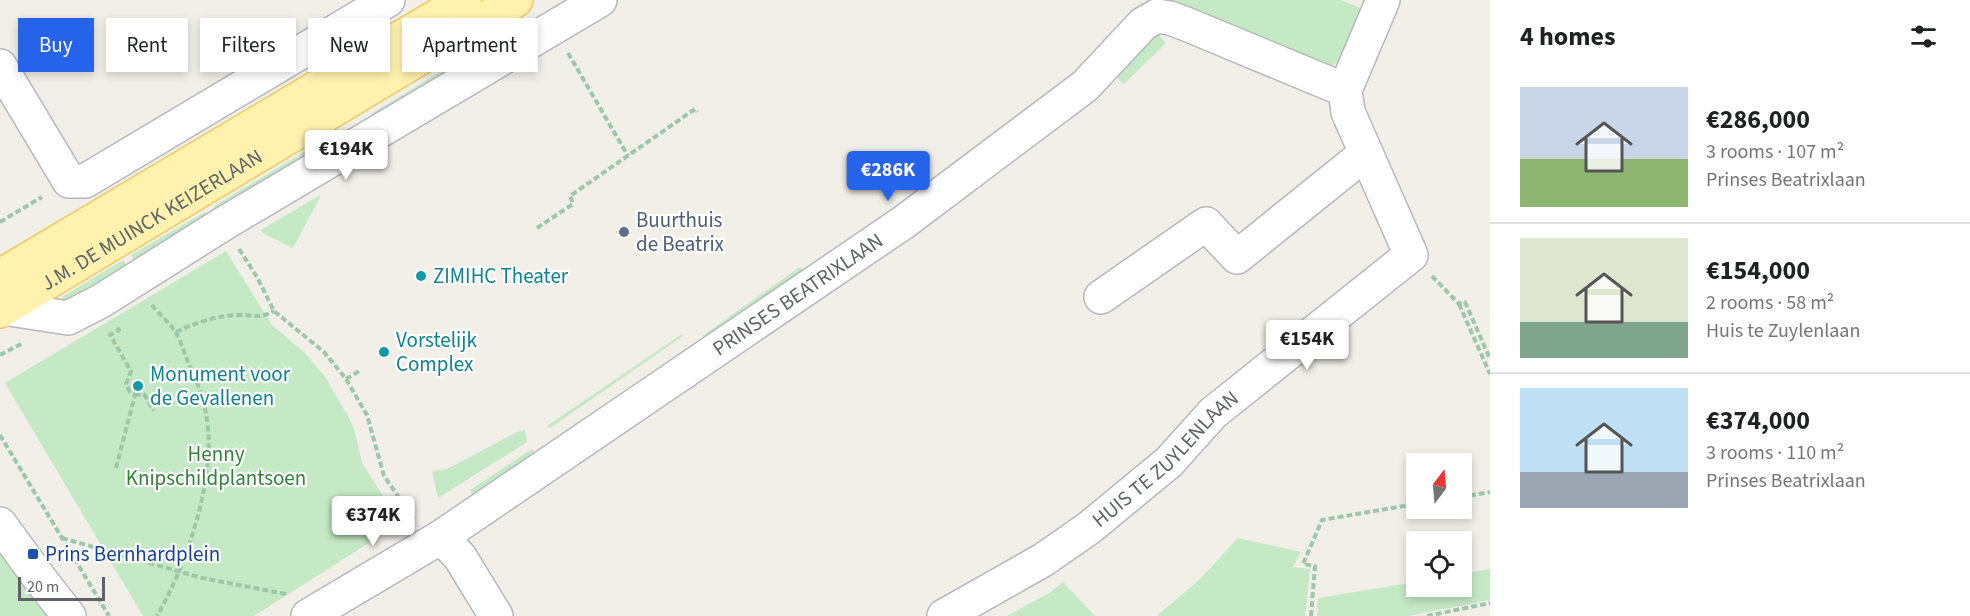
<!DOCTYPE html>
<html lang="en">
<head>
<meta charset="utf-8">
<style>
	:root { --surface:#fff; --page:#f2f2f2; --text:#202124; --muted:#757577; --line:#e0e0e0; --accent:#2563eb }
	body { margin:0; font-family:"Source Sans 3",sans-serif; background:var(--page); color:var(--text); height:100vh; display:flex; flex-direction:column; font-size:22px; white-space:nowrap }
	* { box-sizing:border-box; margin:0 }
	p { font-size:20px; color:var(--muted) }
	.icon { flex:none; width:33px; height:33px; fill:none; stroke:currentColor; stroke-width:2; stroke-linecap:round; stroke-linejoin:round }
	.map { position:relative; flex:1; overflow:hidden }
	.drawer { display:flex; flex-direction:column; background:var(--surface); width:480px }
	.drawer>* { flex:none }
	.guide { position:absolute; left:18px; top:18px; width:570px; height:54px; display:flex; gap:12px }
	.needle { width:39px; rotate:16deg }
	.fabs { position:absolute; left:1406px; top:453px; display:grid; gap:12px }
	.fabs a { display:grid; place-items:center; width:66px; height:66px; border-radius:0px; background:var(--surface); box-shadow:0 3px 9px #0003; font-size:30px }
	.scale { position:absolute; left:18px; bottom:15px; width:87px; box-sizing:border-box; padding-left:6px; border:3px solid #5f6368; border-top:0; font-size:16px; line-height:21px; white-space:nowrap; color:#5f6368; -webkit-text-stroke:4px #fff; paint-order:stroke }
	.price { position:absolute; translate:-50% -51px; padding:0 14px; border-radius:6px; background:#fff; color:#222; font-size:20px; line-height:39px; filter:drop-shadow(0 2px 3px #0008) }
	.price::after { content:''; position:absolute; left:50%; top:36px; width:18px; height:14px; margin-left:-9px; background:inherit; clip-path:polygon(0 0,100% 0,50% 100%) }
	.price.selected { background:var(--accent); color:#fff }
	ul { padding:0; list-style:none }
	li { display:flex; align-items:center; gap:18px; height:150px; padding:0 30px }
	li+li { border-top:2px solid var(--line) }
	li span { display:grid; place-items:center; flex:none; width:168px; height:120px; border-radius:0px; color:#555 }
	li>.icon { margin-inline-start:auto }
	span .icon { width:72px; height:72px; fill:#fffc; stroke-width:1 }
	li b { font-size:26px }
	h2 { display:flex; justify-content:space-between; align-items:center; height:72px; padding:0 30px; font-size:26px }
	.tag { padding:0 21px; border-radius:0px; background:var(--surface); box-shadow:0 3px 9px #0003; font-size:21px; line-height:54px }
	.tag.selected { background:var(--accent); color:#fff }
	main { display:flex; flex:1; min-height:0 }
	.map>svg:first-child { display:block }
	.green { fill:#c5e8c5 }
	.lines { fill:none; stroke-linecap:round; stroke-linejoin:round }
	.minor-casing { stroke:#b5b8bc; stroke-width:36 }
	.major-casing { stroke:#f2c960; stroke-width:36 }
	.path { stroke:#9cc7a9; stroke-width:4; stroke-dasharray:6 3; stroke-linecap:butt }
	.minor { stroke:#fff; stroke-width:33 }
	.major { stroke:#fff2af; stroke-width:33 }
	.service-dot { fill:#5c6f8a; stroke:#fff; stroke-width:2 }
	.culture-dot { fill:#0f9aa8; stroke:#fff; stroke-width:2 }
	.transit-dot { fill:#1a4fb4; stroke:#fff; stroke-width:2 }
	.labels { text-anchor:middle; stroke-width:4.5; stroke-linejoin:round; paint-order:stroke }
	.street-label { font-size:21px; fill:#5f6368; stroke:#fff }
	.service-label { font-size:21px; fill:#4e5e75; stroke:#fff; text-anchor:start }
	.culture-label { font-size:21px; fill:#0d838f; stroke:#fff; text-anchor:start }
	.park-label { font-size:21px; fill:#348238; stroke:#fff }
	.transit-label { font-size:21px; fill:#164399; stroke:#fff; text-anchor:start }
</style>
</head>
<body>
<main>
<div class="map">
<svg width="1490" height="616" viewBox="0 0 1490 616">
	<rect width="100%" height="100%" fill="#f1efe8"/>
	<!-- green -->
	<g class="green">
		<polygon points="1161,0 1341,0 1365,10 1346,57 1334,65 1319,66"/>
		<polygon points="1156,33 1166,43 1124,84 1112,73"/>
		<polygon points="479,48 486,59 384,119 371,114"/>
		<polygon points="336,133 342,137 221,218 214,206"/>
		<polygon points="320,195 320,197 293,248 263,233 261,230"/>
		<polygon points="205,212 212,223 138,267 131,255"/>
		<polygon points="226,251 272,325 304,352 326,378 349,418 355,432 362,463 400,523 254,616 143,616 5,383"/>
		<polygon points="123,260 130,272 69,308 62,297"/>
		<polygon points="800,267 804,273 706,341 702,336"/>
		<polygon points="682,334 683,336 550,428 547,426"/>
		<polygon points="525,430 527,442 438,498 432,471 447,469 517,432"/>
		<polygon points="532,449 537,456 473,496 470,490"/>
		<polygon points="0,535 59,616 0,616"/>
		<polygon points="1238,538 1301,552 1293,567 1310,569 1305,616 1157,616 1199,580"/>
		<polygon points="1490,569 1490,600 1408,616 1317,616 1318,598 1416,582 1416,586 1461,586 1461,574"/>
		<polygon points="1063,582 1095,616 1007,616 1051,592"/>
	</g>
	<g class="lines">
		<defs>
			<g id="minor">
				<polyline points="0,66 69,181 85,181 388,0"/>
				<polyline points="1101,297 1206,224 1237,257 1365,154"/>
				<polyline points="3,308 68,318 101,301 223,224 600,0"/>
				<polyline points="0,524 40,579 69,616"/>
				<polyline points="441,537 460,557 496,616"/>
				<path id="s1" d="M308 616 441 537 904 222 1085 86 1143 24 1157 16 1170 18 1186 24 1345 90"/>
				<path id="s2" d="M944 616 1043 560 1089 528 1169 462 1213 413 1411 255 1348 112 1345 90 1383 0"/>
			</g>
			<g id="major">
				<polyline points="0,276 464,0"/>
				<path id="s3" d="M0 311 516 0"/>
			</g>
		</defs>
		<!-- minor casing -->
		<use href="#minor" class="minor-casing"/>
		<!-- major casing -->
		<use href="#major" class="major-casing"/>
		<!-- path -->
		<g class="path">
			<polyline points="568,53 628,156"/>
			<polyline points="0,222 42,197"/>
			<polyline points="537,228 573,204 570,196 695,109 697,112"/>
			<polyline points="239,249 257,277 274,311 324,352 346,379 367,415 384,476 414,519"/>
			<polyline points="1432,276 1459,304 1465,302 1490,359"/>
			<polyline points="1459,304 1490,374"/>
			<path d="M152 305C159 314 170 323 176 333 181 341 184 353 188 362 196 379 203 397 206 414 218 475 187 564 157 616"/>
			<path d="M176 332C195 323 215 316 236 315 254 314 257 320 274 311"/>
			<polyline points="0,355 23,343"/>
			<polyline points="346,379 361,370"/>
			<polyline points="135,395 144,394 154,411"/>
			<polyline points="0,435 109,616"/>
			<polyline points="116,468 135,395 130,392 126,384 131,371 110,335 119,330 117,328"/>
			<polyline points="1461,497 1490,492"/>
			<polyline points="62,538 202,578 286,594"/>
			<polyline points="1311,616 1315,566 1303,564 1322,520 1416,504"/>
			<polyline points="1427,616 1490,603"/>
		</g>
		<!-- minor -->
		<use href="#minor" class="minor"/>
		<!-- major -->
		<use href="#major" class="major"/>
	</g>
	<!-- markers -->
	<circle class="service-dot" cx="624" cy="232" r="6"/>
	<g class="culture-dot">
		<circle cx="421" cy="276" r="6"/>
		<circle cx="384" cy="352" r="6"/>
		<circle cx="138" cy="386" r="6"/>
	</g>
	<rect class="transit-dot" x="27" y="548" width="12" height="12" rx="3"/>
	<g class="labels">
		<!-- street labels -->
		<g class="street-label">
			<text dy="7" stroke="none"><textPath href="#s3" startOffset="177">J.M. DE MUINCK KEIZERLAAN</textPath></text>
			<text dy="7" stroke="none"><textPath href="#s1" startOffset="586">PRINSES BEATRIXLAAN</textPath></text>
			<text dy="7" stroke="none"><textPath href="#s2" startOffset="273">HUIS TE ZUYLENLAAN</textPath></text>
		</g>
		<!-- service labels -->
		<g class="service-label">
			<text x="636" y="227">Buurthuis<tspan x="636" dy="24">de Beatrix</tspan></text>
		</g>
		<!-- culture labels -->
		<g class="culture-label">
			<text x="433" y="283">ZIMIHC Theater</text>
			<text x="396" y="347">Vorstelijk<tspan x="396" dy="24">Complex</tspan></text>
			<text x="150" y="381">Monument voor<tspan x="150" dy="24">de Gevallenen</tspan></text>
		</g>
		<!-- park labels -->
		<g class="park-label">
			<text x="216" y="461">Henny<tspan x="216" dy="24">Knipschildplantsoen</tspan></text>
		</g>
		<!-- transit labels -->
		<g class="transit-label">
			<text x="45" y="561">Prins Bernhardplein</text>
		</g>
	</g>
</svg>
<div class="fabs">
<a><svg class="needle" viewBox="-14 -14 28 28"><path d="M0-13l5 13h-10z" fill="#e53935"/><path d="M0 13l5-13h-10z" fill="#757577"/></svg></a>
<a><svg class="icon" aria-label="locate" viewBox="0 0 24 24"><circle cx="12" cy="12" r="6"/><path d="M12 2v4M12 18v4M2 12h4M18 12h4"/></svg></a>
</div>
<div class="scale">20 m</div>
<b class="price" style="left:346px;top:181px">€194K</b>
<b class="price selected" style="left:888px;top:202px">€286K</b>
<b class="price" style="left:1307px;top:371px">€154K</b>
<b class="price" style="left:373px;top:547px">€374K</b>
<div class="guide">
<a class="tag selected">Buy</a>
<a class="tag">Rent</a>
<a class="tag">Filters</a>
<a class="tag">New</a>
<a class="tag">Apartment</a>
</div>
</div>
<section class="drawer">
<h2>4 homes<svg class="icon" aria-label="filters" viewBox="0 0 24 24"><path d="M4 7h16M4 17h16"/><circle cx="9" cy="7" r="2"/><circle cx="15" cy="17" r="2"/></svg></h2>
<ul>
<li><span style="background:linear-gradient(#c9d6e8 60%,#8fb573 0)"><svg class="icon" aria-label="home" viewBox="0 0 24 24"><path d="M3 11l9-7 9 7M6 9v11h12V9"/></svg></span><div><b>€286,000</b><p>3 rooms · 107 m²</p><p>Prinses Beatrixlaan</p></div></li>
<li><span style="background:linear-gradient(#dfe7d0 70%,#7fa58c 0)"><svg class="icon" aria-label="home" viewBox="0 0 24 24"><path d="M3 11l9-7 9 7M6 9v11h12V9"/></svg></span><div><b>€154,000</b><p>2 rooms · 58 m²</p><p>Huis te Zuylenlaan</p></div></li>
<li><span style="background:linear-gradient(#bfe0f5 70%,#9aa5b1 0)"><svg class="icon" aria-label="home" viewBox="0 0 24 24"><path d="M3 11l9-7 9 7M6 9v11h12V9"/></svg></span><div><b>€374,000</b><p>3 rooms · 110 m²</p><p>Prinses Beatrixlaan</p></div></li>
</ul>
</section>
</main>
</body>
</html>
